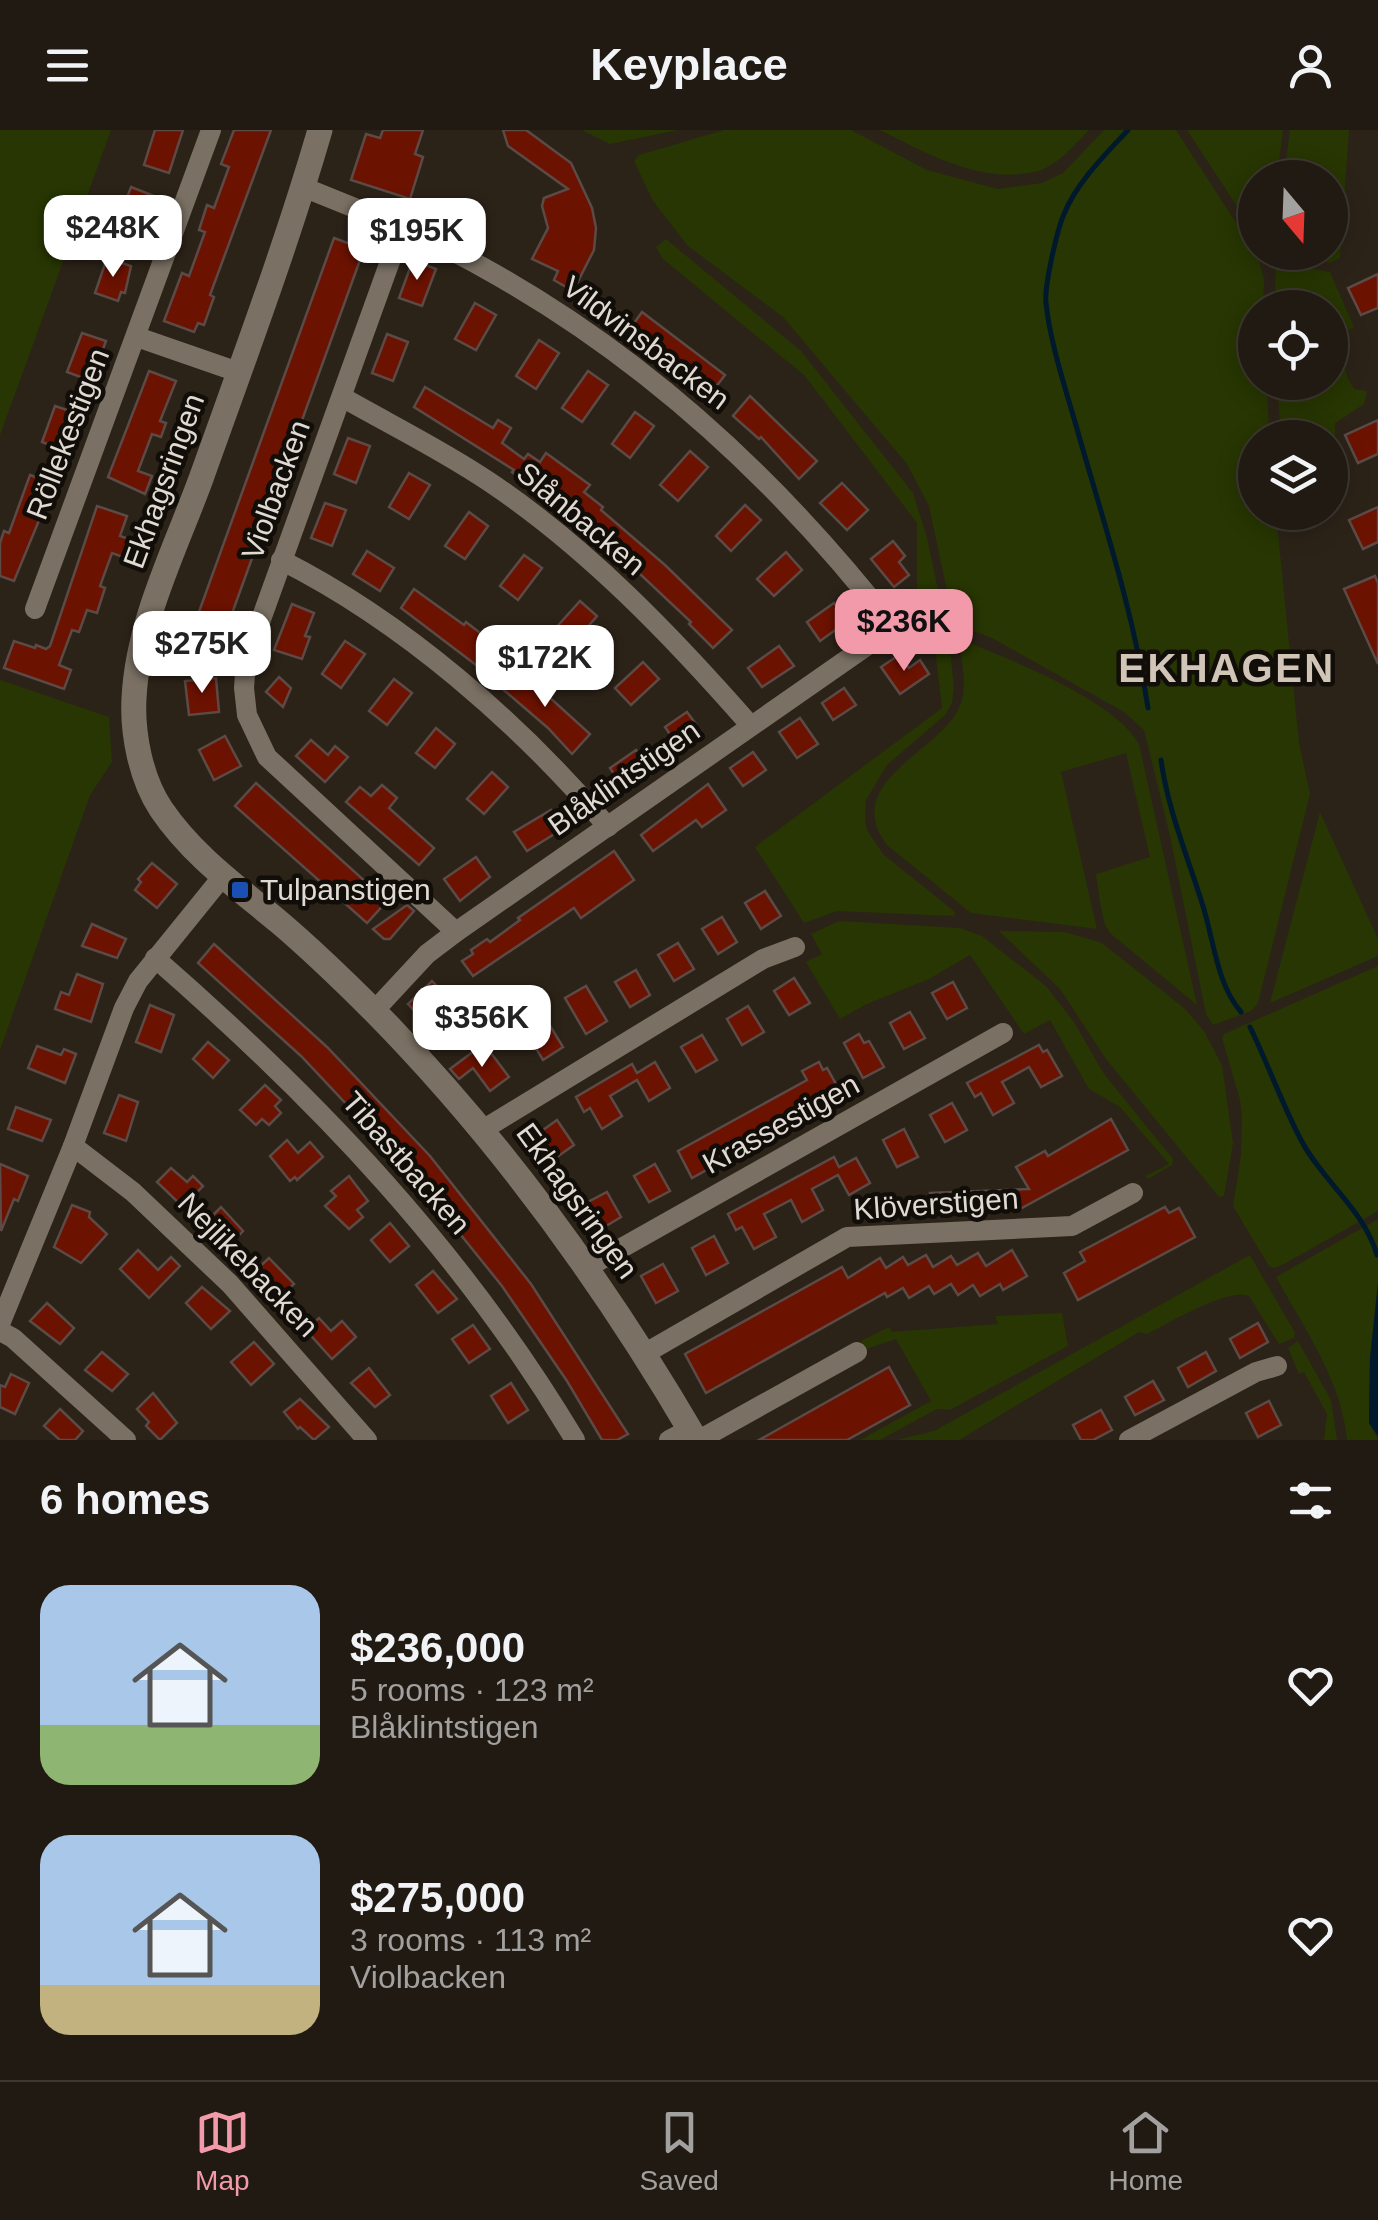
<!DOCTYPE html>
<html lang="en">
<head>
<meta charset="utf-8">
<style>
	:root { --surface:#211a12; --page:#2d2720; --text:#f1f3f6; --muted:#a2a19f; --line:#3e3832; --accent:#f39aaa }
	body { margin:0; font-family:Helvetica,sans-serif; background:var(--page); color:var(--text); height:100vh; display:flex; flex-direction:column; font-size:38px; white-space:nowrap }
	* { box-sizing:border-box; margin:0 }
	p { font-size:32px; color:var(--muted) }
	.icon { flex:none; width:55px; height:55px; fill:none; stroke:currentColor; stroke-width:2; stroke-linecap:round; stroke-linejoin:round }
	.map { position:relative; height:1310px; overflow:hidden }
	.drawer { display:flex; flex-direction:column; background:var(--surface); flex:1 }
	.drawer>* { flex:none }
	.needle { width:65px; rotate:161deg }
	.buttons { position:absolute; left:1238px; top:30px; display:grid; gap:20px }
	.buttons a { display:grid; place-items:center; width:110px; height:110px; border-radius:50%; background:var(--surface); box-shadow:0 5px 25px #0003,0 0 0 2px var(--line); font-size:50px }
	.price { position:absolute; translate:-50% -85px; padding:0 22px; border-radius:20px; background:#fff; color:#222; font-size:32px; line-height:65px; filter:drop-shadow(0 2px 5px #0008) }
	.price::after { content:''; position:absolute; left:50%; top:60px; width:30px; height:22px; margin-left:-15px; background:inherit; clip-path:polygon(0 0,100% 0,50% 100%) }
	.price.active { background:var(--accent); color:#111 }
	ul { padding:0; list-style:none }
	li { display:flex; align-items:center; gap:30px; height:250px; padding:0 40px }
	li span { display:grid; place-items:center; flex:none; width:280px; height:200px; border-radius:30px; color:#555 }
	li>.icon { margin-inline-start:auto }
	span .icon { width:120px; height:120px; fill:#fffc; stroke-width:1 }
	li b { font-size:42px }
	h2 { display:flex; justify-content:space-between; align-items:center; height:120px; padding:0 40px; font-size:42px }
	header { display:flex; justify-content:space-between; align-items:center; height:130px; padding:0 40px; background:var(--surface); font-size:45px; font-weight:800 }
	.dock { display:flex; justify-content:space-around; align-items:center; height:140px; border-top:2px solid var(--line); background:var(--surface); font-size:28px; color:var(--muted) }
	.dock a { display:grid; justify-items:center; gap:5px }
	.dock .active { color:var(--accent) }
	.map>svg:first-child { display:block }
	.green { fill:#273602 }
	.water { fill:#00192c }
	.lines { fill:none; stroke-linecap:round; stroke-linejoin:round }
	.stream { stroke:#00192c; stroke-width:5 }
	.building { fill:#6c1200; stroke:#5b4a46; stroke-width:2.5 }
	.minor { stroke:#7a7063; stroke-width:20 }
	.tertiary { stroke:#7a7063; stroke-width:25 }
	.transit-dot { fill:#1a4fb4; stroke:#110d08; stroke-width:4 }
	.labels { text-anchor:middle; stroke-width:9; stroke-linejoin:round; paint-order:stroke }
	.street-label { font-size:30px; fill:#e0dad3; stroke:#110d08 }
	.poi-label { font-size:30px; fill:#e0dad3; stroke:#110d08; text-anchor:start }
	.district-label { font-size:40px; font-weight:bold; letter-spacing:2.5px; fill:#d0c5b6; stroke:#110d08 }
</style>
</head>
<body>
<header><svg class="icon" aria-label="menu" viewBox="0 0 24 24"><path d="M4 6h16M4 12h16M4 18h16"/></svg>Keyplace<svg class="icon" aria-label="person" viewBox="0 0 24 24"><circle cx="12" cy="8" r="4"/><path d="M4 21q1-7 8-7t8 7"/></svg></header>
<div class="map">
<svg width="1378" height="1310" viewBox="0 0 1378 1310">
	<rect width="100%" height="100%" fill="#2c2318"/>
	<!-- green -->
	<g class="green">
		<polygon points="0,0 111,0 0,305"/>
		<polygon points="582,0 678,0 610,14"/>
		<polygon points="724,0 851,0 927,40 998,59 1042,53 1063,43 1104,0 1176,0 1258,127 1264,150 1263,177 1255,178 1255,252 1267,253 1269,307 1255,308 1255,382 1276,383 1299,613 1310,664 1258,873 1251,881 1213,895 1206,884 1170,706 1144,600 1124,582 992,508 954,494 929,376 907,334 783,187 688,116 653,71 634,31 639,25"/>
		<path d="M880 0H1089C1073 16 1057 37 1034 42 980 54 926 23 880 0Z"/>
		<polygon points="1187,0 1283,0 1277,47 1255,48 1255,104"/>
		<polygon points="1290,0 1349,0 1340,128 1330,133 1275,125 1276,123 1330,122 1330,48 1284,47"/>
		<polygon points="666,109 801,221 913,363 927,408 949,511 954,557 952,573 945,585 887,635 866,670 865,690 867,700 883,724 955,782 954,786 837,781 804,793 755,717 942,578 931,484 917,466 917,393 805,246 663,129 656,117"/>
		<polygon points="1291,135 1330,142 1354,197 1335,207 1348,249 1354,259 1367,261 1364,274 1335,293 1335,306 1330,308 1281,307 1277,253 1330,252 1330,178 1274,177 1276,140"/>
		<path d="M958 508C1007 529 1113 568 1139 614L1197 875 1111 804 1105 795 1100 773 1096 744 1150 727 1126 623 1061 642 1097 799 971 783 887 715C840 652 938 623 959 578 969 557 961 530 958 508Z"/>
		<polygon points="0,550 109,587 112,632 90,665 0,920"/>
		<polygon points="1320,682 1378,809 1378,826 1270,873"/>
		<polygon points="839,791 960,798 982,806 1046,856 1074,892 1104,944 1173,1029 1172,1035 1148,1049 1146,1046 1169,1034 1120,977 1089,959 1050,890 1024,904 970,825 929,849 867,874 840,889 806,832 822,824 811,804"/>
		<polygon points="999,801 1065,802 1102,813 1184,878 1204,901 1222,935 1233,1013 1224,1066 1219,1067 1106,929 1060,859"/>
		<polygon points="1378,836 1378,1081 1284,1134 1275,1138 1269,1136 1233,1076 1241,1025 1242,987 1240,970 1222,908 1224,904"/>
		<path d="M1378 1089V1153L1370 1228 1369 1293 1378 1310H1347C1342 1251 1304 1198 1276 1147Z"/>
		<path d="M1250 1125 1295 1203 1294 1208 1279 1214 1249 1166C1227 1158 1169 1193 1147 1204L1139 1202 959 1310H897L934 1301Z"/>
		<polygon points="1062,1183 1068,1216 950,1280 937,1279 880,1310 860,1310 931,1271 896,1209 866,1219 861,1211 889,1197 892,1202 998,1194 995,1186"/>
		<polygon points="1298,1211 1331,1270 1337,1310 1324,1310 1327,1284 1304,1242 1299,1244 1288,1218"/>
	</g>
	<!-- water -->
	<polygon class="water" points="1378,1153 1378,1306 1369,1293 1370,1228"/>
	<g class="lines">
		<!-- stream -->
		<g class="stream">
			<path d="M1128 0C1105 25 1077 52 1064 84 1057 100 1044 157 1046 173 1050 214 1068 266 1079 306 1105 396 1134 485 1148 578"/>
			<path d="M1161 630C1168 680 1187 725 1202 773 1214 809 1216 853 1241 882"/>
			<path d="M1250 897C1268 934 1282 974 1301 1010 1323 1052 1363 1078 1377 1125"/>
		</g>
	</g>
	<!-- building -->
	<g class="building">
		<polygon points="155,0 183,0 169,43 144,35"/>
		<polygon points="234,0 271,0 210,165 214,167 204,195 198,193 194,202 164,191 182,143 189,146 205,102 199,100 207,75 214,78 229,37 221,34"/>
		<polygon points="383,0 423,0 415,24 423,27 410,69 351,50 366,4 380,8"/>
		<polygon points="503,0 526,0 571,33 592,78 596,98 594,120 573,161 554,150 558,141 532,129 548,98 542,76 544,68 568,59 508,16"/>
		<polygon points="131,57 154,66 151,74 156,76 151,91 146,89 140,102 117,94"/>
		<polygon points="334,108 364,119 217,525 187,515"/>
		<polygon points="107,128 131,136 125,163 121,162 118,171 95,163"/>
		<polygon points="413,130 436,139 422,176 399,168"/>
		<polygon points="1378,144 1378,178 1361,185 1348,158"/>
		<polygon points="475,173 496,185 476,220 455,209"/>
		<polygon points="642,182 725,245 709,266 627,203"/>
		<polygon points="82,203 106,211 91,251 67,242"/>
		<polygon points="387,204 408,212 393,251 372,243"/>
		<polygon points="539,210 559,223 536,259 516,246"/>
		<polygon points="149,241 176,251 160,291 166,293 161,307 152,304 138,341 152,346 145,364 108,347"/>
		<polygon points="588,241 608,255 582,292 562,278"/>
		<polygon points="425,257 493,298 498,290 511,298 502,313 524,329 528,324 540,332 546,323 590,355 584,362 603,377 601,380 665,435 732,500 713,518 689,494 691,492 604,410 512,342 514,340 414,277"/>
		<polygon points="750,266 817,331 799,349 761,307 759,309 733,286"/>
		<polygon points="55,276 79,284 76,292 80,294 75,309 70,307 65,321 42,312"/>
		<polygon points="635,282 654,296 630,328 612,314"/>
		<polygon points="1378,290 1378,324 1358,333 1345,305"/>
		<polygon points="348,308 370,316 356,353 334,344"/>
		<polygon points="690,321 708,337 678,371 660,355"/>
		<polygon points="409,343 430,355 409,389 389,377"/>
		<polygon points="30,345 54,354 14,451 0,446 0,413 4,401 9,403"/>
		<polygon points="842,353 868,380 847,400 820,373"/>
		<polygon points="325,373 346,380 332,416 311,408"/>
		<polygon points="745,375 761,390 731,421 716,406"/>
		<polygon points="97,376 127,386 120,406 129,409 123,427 112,423 100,456 105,458 97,483 87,480 79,502 72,500 59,535 71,540 64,559 4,538 14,511 35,518 36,515 46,519 50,516"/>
		<polygon points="1378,377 1378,412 1363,419 1349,390"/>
		<polygon points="469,382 488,396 465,429 445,416"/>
		<polygon points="893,411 905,426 899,432 909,445 894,457 871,429"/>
		<polygon points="367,421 394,438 380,461 353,444"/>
		<polygon points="786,422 802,440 774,466 757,449"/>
		<polygon points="524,425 542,438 518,470 500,456"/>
		<polygon points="1375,446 1378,453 1378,534 1344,459"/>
		<polygon points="414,459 464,495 466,492 497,516 480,538 401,478"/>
		<polygon points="580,471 597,486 571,516 553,501"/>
		<polygon points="834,473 848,491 820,511 807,492"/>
		<polygon points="292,474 314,483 305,506 310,507 302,529 274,520"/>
		<polygon points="345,511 365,524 341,558 322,544"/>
		<polygon points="779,516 794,536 762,557 748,538"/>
		<polygon points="899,525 909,538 920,530 929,544 900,564 881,537"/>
		<polygon points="643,532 659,549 631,575 615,558"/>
		<polygon points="515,536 590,604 572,624 548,598 499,556"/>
		<polygon points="279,547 291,558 283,577 266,562"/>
		<polygon points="216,548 219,582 189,585 185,551"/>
		<polygon points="394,549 412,563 387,595 369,581"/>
		<polygon points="844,558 856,575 833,590 822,573"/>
		<polygon points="687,582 701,601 679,617 665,597"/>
		<polygon points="800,588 818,614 797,628 779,602"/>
		<polygon points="436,598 455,614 435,638 416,623"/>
		<polygon points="225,606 241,636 214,650 199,620"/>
		<polygon points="311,610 328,625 335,616 348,627 325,652 296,626"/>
		<polygon points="636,620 648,638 622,656 610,638"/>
		<polygon points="753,622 766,640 743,656 730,638"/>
		<polygon points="492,642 508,657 484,684 467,669"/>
		<polygon points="256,653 387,771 367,793 235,676"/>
		<polygon points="708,654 726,680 702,697 696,690 653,721 641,705"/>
		<polygon points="382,655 397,668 389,678 434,718 419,735 346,672 360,657 371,666"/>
		<polygon points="551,680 564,698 527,721 514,702"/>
		<polygon points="614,721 634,750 581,788 574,778 473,846 462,831 473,824 471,820 487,809 490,812 520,790 518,788"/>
		<polygon points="476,727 490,747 460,771 444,749"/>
		<polygon points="152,733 177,754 157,778 135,760 141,752 138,749"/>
		<polygon points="765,761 781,786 761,799 745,773"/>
		<polygon points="407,775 414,781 390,809 384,809 373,799"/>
		<polygon points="722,787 737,812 718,824 702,799"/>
		<polygon points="92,794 126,809 117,828 82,816"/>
		<polygon points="678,813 694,839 674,851 658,825"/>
		<polygon points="214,814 327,917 430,1026 531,1154 628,1304 617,1310 602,1310 567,1251 502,1156 411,1043 301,926 198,833"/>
		<polygon points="636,840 650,865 630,877 615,852"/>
		<polygon points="77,844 103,854 91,892 55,879 61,862 69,865"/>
		<polygon points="794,848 810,873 789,885 774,861"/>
		<polygon points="432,851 446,866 443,869 454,882 451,885 457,892 444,905 427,887 423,890 408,874"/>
		<polygon points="953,852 967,878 947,889 932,863"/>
		<polygon points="586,856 607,891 586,904 565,868"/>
		<polygon points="150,875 174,885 161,922 136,912"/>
		<polygon points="748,876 764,902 742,915 727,889"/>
		<polygon points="910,882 925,908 904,919 890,893"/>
		<polygon points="543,884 563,917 543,930 523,897"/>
		<polygon points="859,904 864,913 869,911 884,937 863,948 844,913"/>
		<polygon points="702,905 717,930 696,942 681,917"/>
		<polygon points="208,912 229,930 213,948 193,929"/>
		<polygon points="1039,915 1043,922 1047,920 1062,946 1041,957 1029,937 1002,952 1014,973 993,985 981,963 975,967 967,953"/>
		<polygon points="37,916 61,925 64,919 76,924 65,953 28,938"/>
		<polygon points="474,921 482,931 491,923 509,947 490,961 473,938 459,949 450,939"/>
		<polygon points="655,932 670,958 649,971 637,950 610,966 622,986 602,999 590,978 584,982 576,967 632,934 637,943"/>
		<polygon points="819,932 823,940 827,938 842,965 692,1048 678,1021 807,950 802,941"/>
		<polygon points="265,955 281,970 275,976 281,983 269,995 262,989 256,995 240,980"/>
		<polygon points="119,965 138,972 126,1011 104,1003"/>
		<polygon points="952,973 967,1000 945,1012 930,985"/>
		<polygon points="16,977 51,990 42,1011 8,999"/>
		<polygon points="1111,989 1128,1020 1020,1079 930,1083 930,1063 1029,1059 1016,1037 1045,1021 1048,1026"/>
		<polygon points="557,990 574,1015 554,1029 536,1005"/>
		<polygon points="904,999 918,1027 897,1037 883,1010"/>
		<polygon points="287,1010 298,1023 310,1012 323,1027 297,1050 295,1047 290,1051 270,1026"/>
		<polygon points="834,1027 839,1037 856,1028 870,1053 849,1065 838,1045 812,1059 823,1080 802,1092 791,1070 764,1084 776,1107 754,1119 742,1097 736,1100 728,1084"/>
		<polygon points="0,1034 28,1046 18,1071 14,1069 1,1101"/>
		<polygon points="655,1034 670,1061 649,1072 634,1046"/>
		<polygon points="171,1038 187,1052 193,1046 203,1056 183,1077 157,1052"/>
		<polygon points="349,1046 368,1071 357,1080 363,1087 349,1099 325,1076 336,1066 331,1061"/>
		<polygon points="607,1062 621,1087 601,1099 586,1073"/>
		<polygon points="72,1075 90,1082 89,1087 107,1104 81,1133 54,1117"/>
		<polygon points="221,1077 243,1101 227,1118 203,1095"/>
		<polygon points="1165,1077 1169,1083 1179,1078 1195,1107 1078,1170 1064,1143 1085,1131 1080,1122"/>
		<polygon points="390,1093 409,1116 390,1132 371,1110"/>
		<polygon points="714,1106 728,1133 706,1145 692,1118"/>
		<polygon points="138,1120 158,1140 171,1127 180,1136 149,1168 120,1139"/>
		<polygon points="1012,1120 1027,1146 1003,1160 1000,1154 980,1166 973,1155 958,1165 951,1154 934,1164 929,1156 909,1168 903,1158 887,1167 885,1163 706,1263 685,1224 842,1137 848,1148 880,1128 886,1138 903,1127 908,1135 926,1125 933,1137 951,1126 957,1135 978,1123 986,1136"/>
		<polygon points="269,1128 294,1154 279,1168 253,1143"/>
		<polygon points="663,1134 678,1161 656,1173 641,1146"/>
		<polygon points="433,1141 457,1169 438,1183 416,1155"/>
		<polygon points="202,1157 230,1181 211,1199 186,1173"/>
		<polygon points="47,1173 74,1198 60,1214 30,1191"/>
		<polygon points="319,1188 331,1201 342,1191 356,1207 332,1229 306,1200"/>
		<polygon points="1258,1193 1268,1212 1240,1228 1230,1209"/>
		<polygon points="473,1195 490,1219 469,1233 452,1209"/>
		<polygon points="254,1212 274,1234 251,1255 231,1232"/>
		<polygon points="102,1222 128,1244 112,1261 85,1240"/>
		<polygon points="1206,1222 1216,1241 1188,1257 1178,1238"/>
		<polygon points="889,1237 910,1275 847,1310 759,1310"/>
		<polygon points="369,1238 390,1265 375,1277 351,1253"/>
		<polygon points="11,1244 29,1253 15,1284 0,1277 0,1255 5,1257"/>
		<polygon points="1153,1251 1164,1270 1135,1285 1125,1267"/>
		<polygon points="511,1253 528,1280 508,1293 491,1266"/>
		<polygon points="153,1263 177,1293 160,1310 146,1296 149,1292 137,1279"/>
		<polygon points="300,1269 329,1297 314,1310 300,1297 298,1299 284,1282"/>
		<polygon points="1269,1271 1281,1295 1258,1307 1246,1283"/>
		<polygon points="60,1279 83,1301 75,1310 60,1310 44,1296"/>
		<polygon points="1101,1280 1112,1300 1093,1310 1081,1310 1073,1295"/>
	</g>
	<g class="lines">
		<!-- minor -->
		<g class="minor">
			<path d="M303 57C364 82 426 105 484 138 645 227 780 352 893 497"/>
			<polyline points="402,98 246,531 244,558 247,585 267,627 456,802"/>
			<polyline points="137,207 238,242"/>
			<path d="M342 267C391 295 442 320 488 351 587 417 673 507 751 596"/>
			<path d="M281 430C404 492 519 593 608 697"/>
			<polyline points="35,479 211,0"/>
			<path d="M155 828C320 972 462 1121 575 1310"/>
			<polyline points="374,881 427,824 456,802 921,478"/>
			<polyline points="484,999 763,829 795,817"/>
			<polyline points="73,1016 133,1062 230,1154 367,1310"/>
			<polyline points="588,1137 1003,903"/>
			<polyline points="0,1194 73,1016 124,878 138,851 223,746"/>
			<polyline points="0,1201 13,1208 126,1310"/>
			<polyline points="644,1224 847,1107 1072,1096 1133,1063"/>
			<polyline points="669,1310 690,1299"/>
			<polyline points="699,1310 857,1222"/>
			<polyline points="1129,1310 1256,1242 1277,1236"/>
		</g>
		<!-- tertiary -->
		<path class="tertiary" d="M320 0C286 117 243 231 202 346 176 418 138 490 134 568 132 604 141 649 161 679 192 725 237 757 279 792 312 820 344 851 375 882 502 1011 605 1154 696 1310"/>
	</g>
	<!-- markers -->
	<rect class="transit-dot" x="230" y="750" width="20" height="20" rx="5"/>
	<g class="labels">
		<!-- street labels -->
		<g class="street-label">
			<text transform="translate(646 213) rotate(37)" y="10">Vildvinsbacken</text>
			<text transform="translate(68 304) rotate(-69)" y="10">Röllekestigen</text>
			<text transform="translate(164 351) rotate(-70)" y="10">Ekhagsringen</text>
			<text transform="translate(276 360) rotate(-70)" y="10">Violbacken</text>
			<text transform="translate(581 389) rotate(40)" y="10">Slånbacken</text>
			<text transform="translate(624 648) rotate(-35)" y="10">Blåklintstigen</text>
			<text transform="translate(781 994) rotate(-29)" y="10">Krassestigen</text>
			<text transform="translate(406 1033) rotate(49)" y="10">Tibastbacken</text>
			<text transform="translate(577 1071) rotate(54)" y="10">Ekhagsringen</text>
			<text transform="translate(936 1074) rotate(-4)" y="10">Klöverstigen</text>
			<text transform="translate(248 1135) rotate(46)" y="10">Nejlikebacken</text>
		</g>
		<!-- poi labels -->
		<g class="poi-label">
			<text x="260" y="770">Tulpanstigen</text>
		</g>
		<!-- district labels -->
		<g class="district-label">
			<text x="1227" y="552">EKHAGEN</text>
		</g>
	</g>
</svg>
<div class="buttons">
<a><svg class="needle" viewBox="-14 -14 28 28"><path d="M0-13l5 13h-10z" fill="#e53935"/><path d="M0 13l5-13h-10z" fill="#a2a19f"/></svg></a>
<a><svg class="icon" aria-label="locate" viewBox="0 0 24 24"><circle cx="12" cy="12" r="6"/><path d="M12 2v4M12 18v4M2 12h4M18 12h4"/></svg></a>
<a><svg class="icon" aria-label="layers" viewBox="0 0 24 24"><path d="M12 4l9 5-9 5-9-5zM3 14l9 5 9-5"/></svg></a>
</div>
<b class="price" style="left:113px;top:150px">$248K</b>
<b class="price" style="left:417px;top:153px">$195K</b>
<b class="price active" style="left:904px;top:544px">$236K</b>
<b class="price" style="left:202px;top:566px">$275K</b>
<b class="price" style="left:545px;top:580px">$172K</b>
<b class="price" style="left:482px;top:940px">$356K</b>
</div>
<section class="drawer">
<h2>6 homes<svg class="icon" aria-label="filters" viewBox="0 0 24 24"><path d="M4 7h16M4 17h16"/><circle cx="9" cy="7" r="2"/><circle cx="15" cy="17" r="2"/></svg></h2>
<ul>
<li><span style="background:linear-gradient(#a9c7e8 70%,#8fb573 0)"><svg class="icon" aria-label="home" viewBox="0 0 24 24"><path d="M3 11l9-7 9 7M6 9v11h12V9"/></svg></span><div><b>$236,000</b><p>5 rooms · 123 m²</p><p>Blåklintstigen</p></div><svg class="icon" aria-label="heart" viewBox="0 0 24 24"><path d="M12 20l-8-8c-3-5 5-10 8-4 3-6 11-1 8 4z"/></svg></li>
<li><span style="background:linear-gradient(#a9c7e8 75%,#c2b280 0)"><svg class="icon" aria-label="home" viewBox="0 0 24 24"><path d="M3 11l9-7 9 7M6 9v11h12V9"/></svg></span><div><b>$275,000</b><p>3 rooms · 113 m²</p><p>Violbacken</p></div><svg class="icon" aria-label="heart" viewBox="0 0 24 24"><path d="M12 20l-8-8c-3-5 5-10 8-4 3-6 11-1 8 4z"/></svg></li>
</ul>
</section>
<nav class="dock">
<a class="active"><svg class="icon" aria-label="map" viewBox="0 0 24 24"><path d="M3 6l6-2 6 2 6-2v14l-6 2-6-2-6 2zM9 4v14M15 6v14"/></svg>Map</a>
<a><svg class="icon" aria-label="saved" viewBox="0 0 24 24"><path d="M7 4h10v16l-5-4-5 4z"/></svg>Saved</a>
<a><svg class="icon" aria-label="home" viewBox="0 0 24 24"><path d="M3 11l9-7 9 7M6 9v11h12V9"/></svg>Home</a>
</nav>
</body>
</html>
